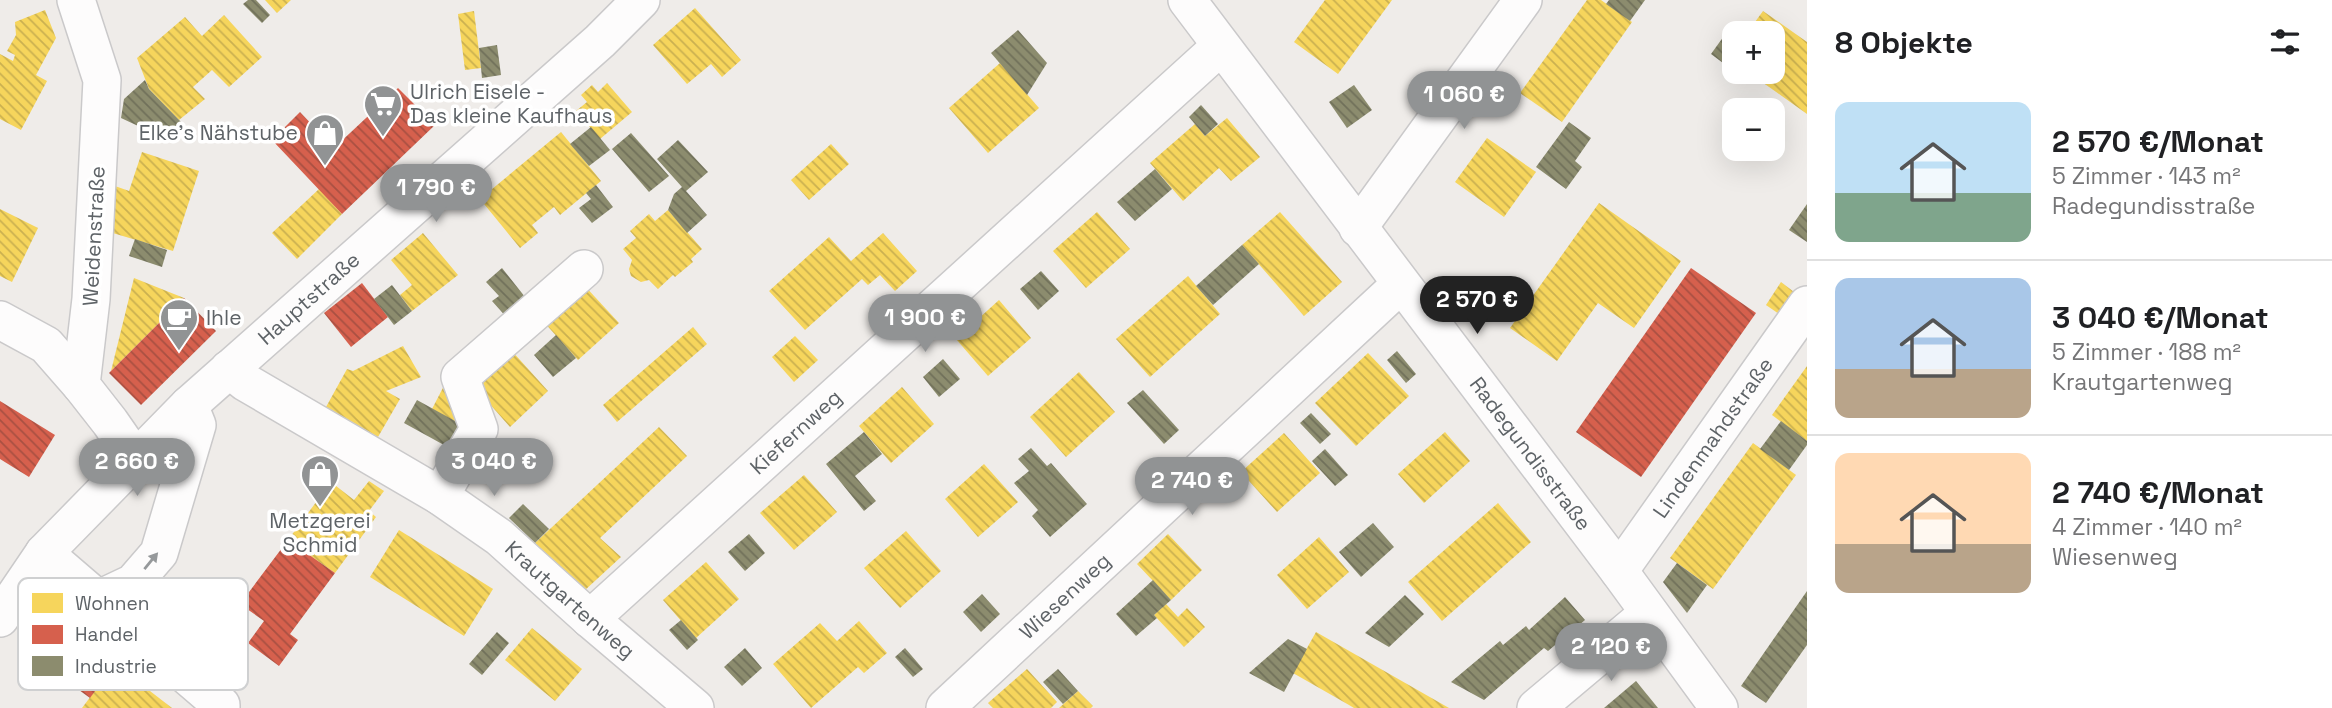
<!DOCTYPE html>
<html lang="de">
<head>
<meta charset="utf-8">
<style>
	:root { --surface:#fff; --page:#f2f2f2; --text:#202124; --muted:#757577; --line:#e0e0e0; --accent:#919394 }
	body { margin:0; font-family:"Space Grotesk",sans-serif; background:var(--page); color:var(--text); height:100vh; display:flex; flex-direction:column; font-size:26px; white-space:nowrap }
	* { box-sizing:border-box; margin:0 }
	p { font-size:23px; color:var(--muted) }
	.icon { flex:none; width:38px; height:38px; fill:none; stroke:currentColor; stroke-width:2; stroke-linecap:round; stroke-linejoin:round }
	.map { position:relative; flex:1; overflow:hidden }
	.side { display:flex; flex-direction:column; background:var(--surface); width:525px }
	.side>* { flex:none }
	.fabs { position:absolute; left:1722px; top:21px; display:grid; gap:14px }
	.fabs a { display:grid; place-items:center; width:63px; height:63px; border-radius:14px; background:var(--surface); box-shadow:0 7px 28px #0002; font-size:35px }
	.price { position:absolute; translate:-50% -60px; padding:0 16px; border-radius:24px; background:var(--accent); color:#fff; font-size:23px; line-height:46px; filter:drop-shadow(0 2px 4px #0008) }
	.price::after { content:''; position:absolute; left:50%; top:42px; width:21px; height:16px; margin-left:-10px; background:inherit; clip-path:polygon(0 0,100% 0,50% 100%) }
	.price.on { background:#222; color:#fff }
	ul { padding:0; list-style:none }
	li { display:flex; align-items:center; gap:21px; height:175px; padding:0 28px }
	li+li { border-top:2px solid var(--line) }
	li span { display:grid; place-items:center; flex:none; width:196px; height:140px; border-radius:14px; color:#555 }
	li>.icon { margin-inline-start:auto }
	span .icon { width:84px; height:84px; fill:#fffc; stroke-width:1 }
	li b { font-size:30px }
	h2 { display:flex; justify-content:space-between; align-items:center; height:84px; padding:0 28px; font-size:30px }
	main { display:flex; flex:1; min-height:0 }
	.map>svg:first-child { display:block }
	.homes { fill:url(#homes-back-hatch) }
	.shops { fill:url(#shops-back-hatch) }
	.industry { fill:url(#industry-back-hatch) }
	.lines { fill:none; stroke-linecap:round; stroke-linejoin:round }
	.minor-casing { stroke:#cac9ca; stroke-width:40 }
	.minor { stroke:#fdfcfc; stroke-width:37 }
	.oneway { fill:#96999b }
	.labels { text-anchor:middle; stroke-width:7; stroke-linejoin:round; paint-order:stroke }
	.poi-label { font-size:21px; fill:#5e6367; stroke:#fff; text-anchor:start }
	.street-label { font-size:21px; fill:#5e6367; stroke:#fff }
	.key { fill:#fff; stroke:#cfd0d1; stroke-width:2 }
	.key-label { font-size:19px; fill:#5e6367 }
</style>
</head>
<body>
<main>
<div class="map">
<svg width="1807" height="708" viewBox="0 0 1807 708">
	<defs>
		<pattern id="homes-back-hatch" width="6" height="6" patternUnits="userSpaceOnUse" patternTransform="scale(1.75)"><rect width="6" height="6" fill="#f6d55c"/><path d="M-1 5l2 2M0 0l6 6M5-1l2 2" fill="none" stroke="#cab050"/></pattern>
		<pattern id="shops-back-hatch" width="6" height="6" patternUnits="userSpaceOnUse" patternTransform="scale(1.75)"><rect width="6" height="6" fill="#d6604d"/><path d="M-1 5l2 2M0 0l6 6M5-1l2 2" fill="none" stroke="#a85042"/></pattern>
		<pattern id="industry-back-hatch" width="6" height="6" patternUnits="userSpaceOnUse" patternTransform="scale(1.75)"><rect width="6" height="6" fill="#8c8c6e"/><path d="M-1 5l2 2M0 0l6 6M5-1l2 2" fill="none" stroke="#70705a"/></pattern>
	</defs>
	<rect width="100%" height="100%" fill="#efece9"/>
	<!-- homes -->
	<g class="homes">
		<polygon points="265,0 291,0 277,13"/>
		<polygon points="1325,0 1392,0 1338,74 1294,42"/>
		<polygon points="1587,0 1601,0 1632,22 1562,122 1520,93"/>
		<polygon points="695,8 741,60 722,77 711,64 687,84 653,45"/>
		<polygon points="45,10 56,38 36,75 47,81 21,130 0,119 0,54 13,61 15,55 7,51 16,35 15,22"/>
		<polygon points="474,11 481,68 465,70 458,14"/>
		<polygon points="1763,11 1807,42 1807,114 1748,72 1773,72 1773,33 1747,33"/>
		<polygon points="224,15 262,57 229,87 212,70 193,87 205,99 179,120 149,89 137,58 185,17 202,36"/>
		<polygon points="1000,63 1039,108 988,153 949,108"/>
		<polygon points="607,83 632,112 600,139 576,111 587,102 581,95 592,85 598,92"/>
		<polygon points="1227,118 1260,157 1231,181 1219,168 1183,201 1150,163 1195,124 1205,136"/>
		<polygon points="561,132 601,181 560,215 554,207 532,225 538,233 520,248 480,199"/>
		<polygon points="1487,138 1536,172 1504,217 1455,182"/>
		<polygon points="831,144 849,164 809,200 791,180"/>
		<polygon points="142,152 199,171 173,251 106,231 115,186 129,191"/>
		<polygon points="319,189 342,214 297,259 272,233"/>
		<polygon points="1599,203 1681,261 1634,328 1598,303 1557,361 1510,328"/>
		<polygon points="0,209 38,228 12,282 0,276"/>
		<polygon points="668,210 702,249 691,259 693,262 675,277 673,275 658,289 649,280 641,282 631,276 629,269 632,260 623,249 636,238 630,231 649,214 655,221"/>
		<polygon points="1097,212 1130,249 1086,288 1053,251"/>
		<polygon points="1280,212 1342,282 1304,316 1242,245"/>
		<polygon points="423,233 458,275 412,311 400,295 412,285 391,260"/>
		<polygon points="883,233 917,271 895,291 880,275 868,285 862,279 805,330 769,291 829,237 851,261"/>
		<polygon points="1188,276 1220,314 1150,377 1116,339"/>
		<polygon points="134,278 184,298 111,371"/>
		<polygon points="1781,282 1794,292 1779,314 1766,305"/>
		<polygon points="583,284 619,323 578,360 542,320"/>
		<polygon points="999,300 1031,338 988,376 956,339"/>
		<polygon points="693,327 707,344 617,422 603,405"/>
		<polygon points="795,336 818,360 794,382 772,357"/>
		<polygon points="403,346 421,377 386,391 400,399 378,437 326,407 347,369 353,371"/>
		<polygon points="511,350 548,391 510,427 473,385"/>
		<polygon points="1368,353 1409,396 1356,446 1315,403"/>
		<polygon points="1807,366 1807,441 1772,415"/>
		<polygon points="1079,372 1115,412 1066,457 1030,417"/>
		<polygon points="449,376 466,427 432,409"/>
		<polygon points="902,387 934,424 891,463 859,426"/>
		<polygon points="659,427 687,456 600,538 621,557 584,591 535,543"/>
		<polygon points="1445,432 1470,461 1424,503 1398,474"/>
		<polygon points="1284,433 1320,473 1277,512 1241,472"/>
		<polygon points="1753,443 1796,475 1713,589 1670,558"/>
		<polygon points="984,464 1018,502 978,537 945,499"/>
		<polygon points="804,475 837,512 794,550 760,513"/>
		<polygon points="369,481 384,491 369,511 376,517 335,573 288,540 331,482 354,500"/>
		<polygon points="1498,503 1531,542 1442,621 1408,582"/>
		<polygon points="399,530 493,589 464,636 370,577"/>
		<polygon points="906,531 941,571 900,608 864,568"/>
		<polygon points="1168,534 1202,570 1171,600 1137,564"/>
		<polygon points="1319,537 1349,572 1307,609 1277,575"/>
		<polygon points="706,562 739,599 696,638 663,600"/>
		<polygon points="1166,604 1178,617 1187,608 1205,627 1184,647 1154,615"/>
		<polygon points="859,621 887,653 864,673 858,667 811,708 773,664 820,623 837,641"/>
		<polygon points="532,628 582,669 555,701 505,660"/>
		<polygon points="1316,632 1449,708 1354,708 1349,705 1293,673"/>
		<polygon points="115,664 172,708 82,708"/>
		<polygon points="1027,669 1057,702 1051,708 993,708 988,703"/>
		<polygon points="1078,691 1093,706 1091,708 1059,708"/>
	</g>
	<!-- shops -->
	<g class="shops">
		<polygon points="398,88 435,125 342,214 272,140 300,112 334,148"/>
		<polygon points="1691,268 1756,313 1641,477 1576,432"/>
		<polygon points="362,283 388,317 351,347 324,313"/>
		<polygon points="184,298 216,331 141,405 109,373"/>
		<polygon points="0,401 55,435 29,477 0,459"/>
		<polygon points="288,540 335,573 290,634 298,640 279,666 248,643 264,621 240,604"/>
		<polygon points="67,611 122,654 90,698 31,655"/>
	</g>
	<!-- industry -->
	<g class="industry">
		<polygon points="248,0 256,0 270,15 262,23 243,4"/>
		<polygon points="1609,0 1645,0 1630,21 1606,4"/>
		<polygon points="1729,29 1734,33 1734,47 1723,63 1711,54"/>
		<polygon points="1018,30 1047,63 1027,95 991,53"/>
		<polygon points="497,45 501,75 482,78 479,48"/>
		<polygon points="145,80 149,89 182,123 164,138 121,118 124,99"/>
		<polygon points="1354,85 1372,110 1347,128 1329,102"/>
		<polygon points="1201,105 1218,124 1205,136 1189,117"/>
		<polygon points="1569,122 1591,138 1575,161 1582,167 1566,189 1536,167"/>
		<polygon points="591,127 610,150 589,166 570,144"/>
		<polygon points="631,133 669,176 649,192 612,149"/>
		<polygon points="678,140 708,172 686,191 707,215 687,233 668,210 674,194 682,187 657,159"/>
		<polygon points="1155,169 1172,189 1135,221 1117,202"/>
		<polygon points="596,185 613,207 592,223 579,208 591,199 586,193"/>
		<polygon points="1807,204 1807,242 1789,230"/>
		<polygon points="135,239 167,250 162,267 129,256"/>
		<polygon points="1242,245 1259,264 1213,305 1196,286"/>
		<polygon points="502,268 529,302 509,320 492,301 499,296 486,282"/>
		<polygon points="1041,271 1059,291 1038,310 1020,289"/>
		<polygon points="392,285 412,311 394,325 374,299"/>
		<polygon points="556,335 576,358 553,377 534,355"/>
		<polygon points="1397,351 1416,374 1406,383 1387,360"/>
		<polygon points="943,359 960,379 939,397 923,377"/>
		<polygon points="1143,390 1179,430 1164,444 1127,403"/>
		<polygon points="417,400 466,427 453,450 404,423"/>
		<polygon points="1311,413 1331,434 1320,444 1300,423"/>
		<polygon points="1781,421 1807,441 1807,445 1789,470 1760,449"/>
		<polygon points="864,432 882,454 855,476 876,501 864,511 826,464"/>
		<polygon points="1031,448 1047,466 1051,463 1087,504 1050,537 1032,516 1038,510 1014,483 1029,471 1018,459"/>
		<polygon points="1325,449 1348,475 1335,486 1312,461"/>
		<polygon points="523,504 549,529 535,543 509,518"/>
		<polygon points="1373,523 1394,547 1361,577 1339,552"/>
		<polygon points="749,534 765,553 745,571 728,552"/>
		<polygon points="1677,563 1707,585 1687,613 1663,582"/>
		<polygon points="1153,580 1171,600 1154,615 1157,618 1136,636 1116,614"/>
		<polygon points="1807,591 1807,645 1766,703 1741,686"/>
		<polygon points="982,594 1000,614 981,632 963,612"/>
		<polygon points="1405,595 1424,614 1389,647 1365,633"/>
		<polygon points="1565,597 1585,620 1548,651 1544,648 1484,700 1451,682 1500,641 1503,645 1526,626 1529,630"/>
		<polygon points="681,620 698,640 687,650 669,630"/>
		<polygon points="497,632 509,643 482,675 469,664"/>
		<polygon points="1288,639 1307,649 1284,692 1249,673"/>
		<polygon points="745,648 762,668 742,686 724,667"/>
		<polygon points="905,648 923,669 913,677 895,657"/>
		<polygon points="1058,669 1078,691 1063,704 1043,682"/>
		<polygon points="1636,681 1658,708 1604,708"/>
	</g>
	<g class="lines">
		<defs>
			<g id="minor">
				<polyline points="76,0 102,80 91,299 81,385 110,422 135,458"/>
				<path id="s1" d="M1187 0 1619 571 1719 708"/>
				<polyline points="1358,228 1523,0"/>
				<polyline points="0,320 46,345 81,385"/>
				<path id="s2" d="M229 369 245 382 440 496 499 537 590 619 695 708"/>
				<polyline points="440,496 479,429 460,377 584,269"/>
				<polyline points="44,553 221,705 221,708"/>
				<path id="s3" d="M1619 571 1807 305"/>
				<polyline points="97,600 133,583 159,553 197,425 189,405"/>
				<path id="s4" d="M0 618 44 553 189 405 600 41 641 0"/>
				<path id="s5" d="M590 619 1221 46"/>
				<path id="s6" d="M945 708 1401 284"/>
				<polyline points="1536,708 1649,613"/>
			</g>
		</defs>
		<!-- minor casing -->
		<use href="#minor" class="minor-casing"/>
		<!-- minor -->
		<use href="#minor" class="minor"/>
	</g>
	<!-- one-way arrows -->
	<defs><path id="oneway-solid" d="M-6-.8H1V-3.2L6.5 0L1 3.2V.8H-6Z" transform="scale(1.75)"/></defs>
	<use class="oneway" href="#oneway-solid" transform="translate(151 561) rotate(-51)"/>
	<!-- icons -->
	<defs>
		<symbol id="supermarket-pin" viewBox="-11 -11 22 30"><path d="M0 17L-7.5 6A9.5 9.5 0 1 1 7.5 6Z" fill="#919394" stroke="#fff"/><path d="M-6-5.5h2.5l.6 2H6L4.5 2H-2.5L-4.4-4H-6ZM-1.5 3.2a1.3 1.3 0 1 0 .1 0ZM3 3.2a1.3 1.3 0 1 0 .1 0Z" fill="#fff"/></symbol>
		<symbol id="shop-pin" viewBox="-11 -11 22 30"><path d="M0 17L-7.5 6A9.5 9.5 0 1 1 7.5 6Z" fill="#919394" stroke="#fff"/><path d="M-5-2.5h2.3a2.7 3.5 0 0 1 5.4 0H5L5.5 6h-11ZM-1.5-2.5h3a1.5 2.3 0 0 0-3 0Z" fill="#fff"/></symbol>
		<symbol id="cafe-pin" viewBox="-11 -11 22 30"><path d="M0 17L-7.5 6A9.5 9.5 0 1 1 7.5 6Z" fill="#919394" stroke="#fff"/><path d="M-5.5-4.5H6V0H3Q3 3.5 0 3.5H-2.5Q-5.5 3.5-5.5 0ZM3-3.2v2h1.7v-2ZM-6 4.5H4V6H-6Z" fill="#fff"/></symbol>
	</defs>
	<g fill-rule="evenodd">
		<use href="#supermarket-pin" x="361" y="82" width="44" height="60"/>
		<use href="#shop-pin" x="303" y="111" width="44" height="60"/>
		<use href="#cafe-pin" x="157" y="296" width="44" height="60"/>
		<use href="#shop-pin" x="298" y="452" width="44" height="60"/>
	</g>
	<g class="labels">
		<!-- poi labels -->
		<g class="poi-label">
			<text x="410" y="99">Ulrich Eisele -<tspan x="410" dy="24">Das kleine Kaufhaus</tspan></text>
			<text x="298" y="140" text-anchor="end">Elke's Nähstube</text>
			<text x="206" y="325">Ihle</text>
			<text x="320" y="528" text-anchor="middle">Metzgerei<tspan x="320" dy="24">Schmid</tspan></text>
		</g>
		<!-- street labels -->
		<g class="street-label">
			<text transform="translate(94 236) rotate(-87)" y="7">Weidenstraße</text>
			<text dy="7" stroke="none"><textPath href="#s4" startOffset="446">Hauptstraße</textPath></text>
			<text dy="7" stroke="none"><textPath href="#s5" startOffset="278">Kiefernweg</textPath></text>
			<text dy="7" stroke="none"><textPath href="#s3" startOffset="163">Lindenmahdstraße</textPath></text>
			<text dy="7" stroke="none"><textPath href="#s1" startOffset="569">Radegundisstraße</textPath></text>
			<text dy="7" stroke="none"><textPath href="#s6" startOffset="164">Wiesenweg</textPath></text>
			<text dy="7" stroke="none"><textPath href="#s2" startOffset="413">Krautgartenweg</textPath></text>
		</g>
	</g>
	<!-- legend -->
	<rect x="18" y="578" width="230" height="112" rx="10" class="key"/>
	<rect x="32" y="593" width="31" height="20" fill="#f6d55c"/>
	<rect x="32" y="625" width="31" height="19" fill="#d6604d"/>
	<rect x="32" y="656" width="31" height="20" fill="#8c8c6e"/>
	<g class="key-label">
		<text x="75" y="610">Wohnen</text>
		<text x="75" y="641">Handel</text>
		<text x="75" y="673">Industrie</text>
	</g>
</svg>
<div class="fabs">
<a>+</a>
<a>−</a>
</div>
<b class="price" style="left:1464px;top:131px">1 060 €</b>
<b class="price" style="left:436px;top:224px">1 790 €</b>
<b class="price on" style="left:1477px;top:336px">2 570 €</b>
<b class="price" style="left:925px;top:354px">1 900 €</b>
<b class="price" style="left:137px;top:498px">2 660 €</b>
<b class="price" style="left:494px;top:498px">3 040 €</b>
<b class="price" style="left:1192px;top:517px">2 740 €</b>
<b class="price" style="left:1611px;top:683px">2 120 €</b>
</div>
<section class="side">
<h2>8 Objekte<svg class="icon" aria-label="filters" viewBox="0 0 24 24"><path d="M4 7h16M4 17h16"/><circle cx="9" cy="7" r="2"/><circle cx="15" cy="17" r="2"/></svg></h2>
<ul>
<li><span style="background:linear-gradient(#bfe0f5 65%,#7fa58c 0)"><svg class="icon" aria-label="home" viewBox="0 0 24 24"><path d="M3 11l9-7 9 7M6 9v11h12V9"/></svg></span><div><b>2 570 €/Monat</b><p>5 Zimmer · 143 m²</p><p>Radegundisstraße</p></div></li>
<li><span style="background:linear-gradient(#a9c7e8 65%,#b9a48a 0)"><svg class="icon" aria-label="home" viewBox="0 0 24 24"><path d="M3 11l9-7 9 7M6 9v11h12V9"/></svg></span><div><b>3 040 €/Monat</b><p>5 Zimmer · 188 m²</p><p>Krautgartenweg</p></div></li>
<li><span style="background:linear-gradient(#ffd9b3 65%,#b9a48a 0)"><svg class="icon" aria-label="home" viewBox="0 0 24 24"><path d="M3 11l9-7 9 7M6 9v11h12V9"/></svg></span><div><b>2 740 €/Monat</b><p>4 Zimmer · 140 m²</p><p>Wiesenweg</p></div></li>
</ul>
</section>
</main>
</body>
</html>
